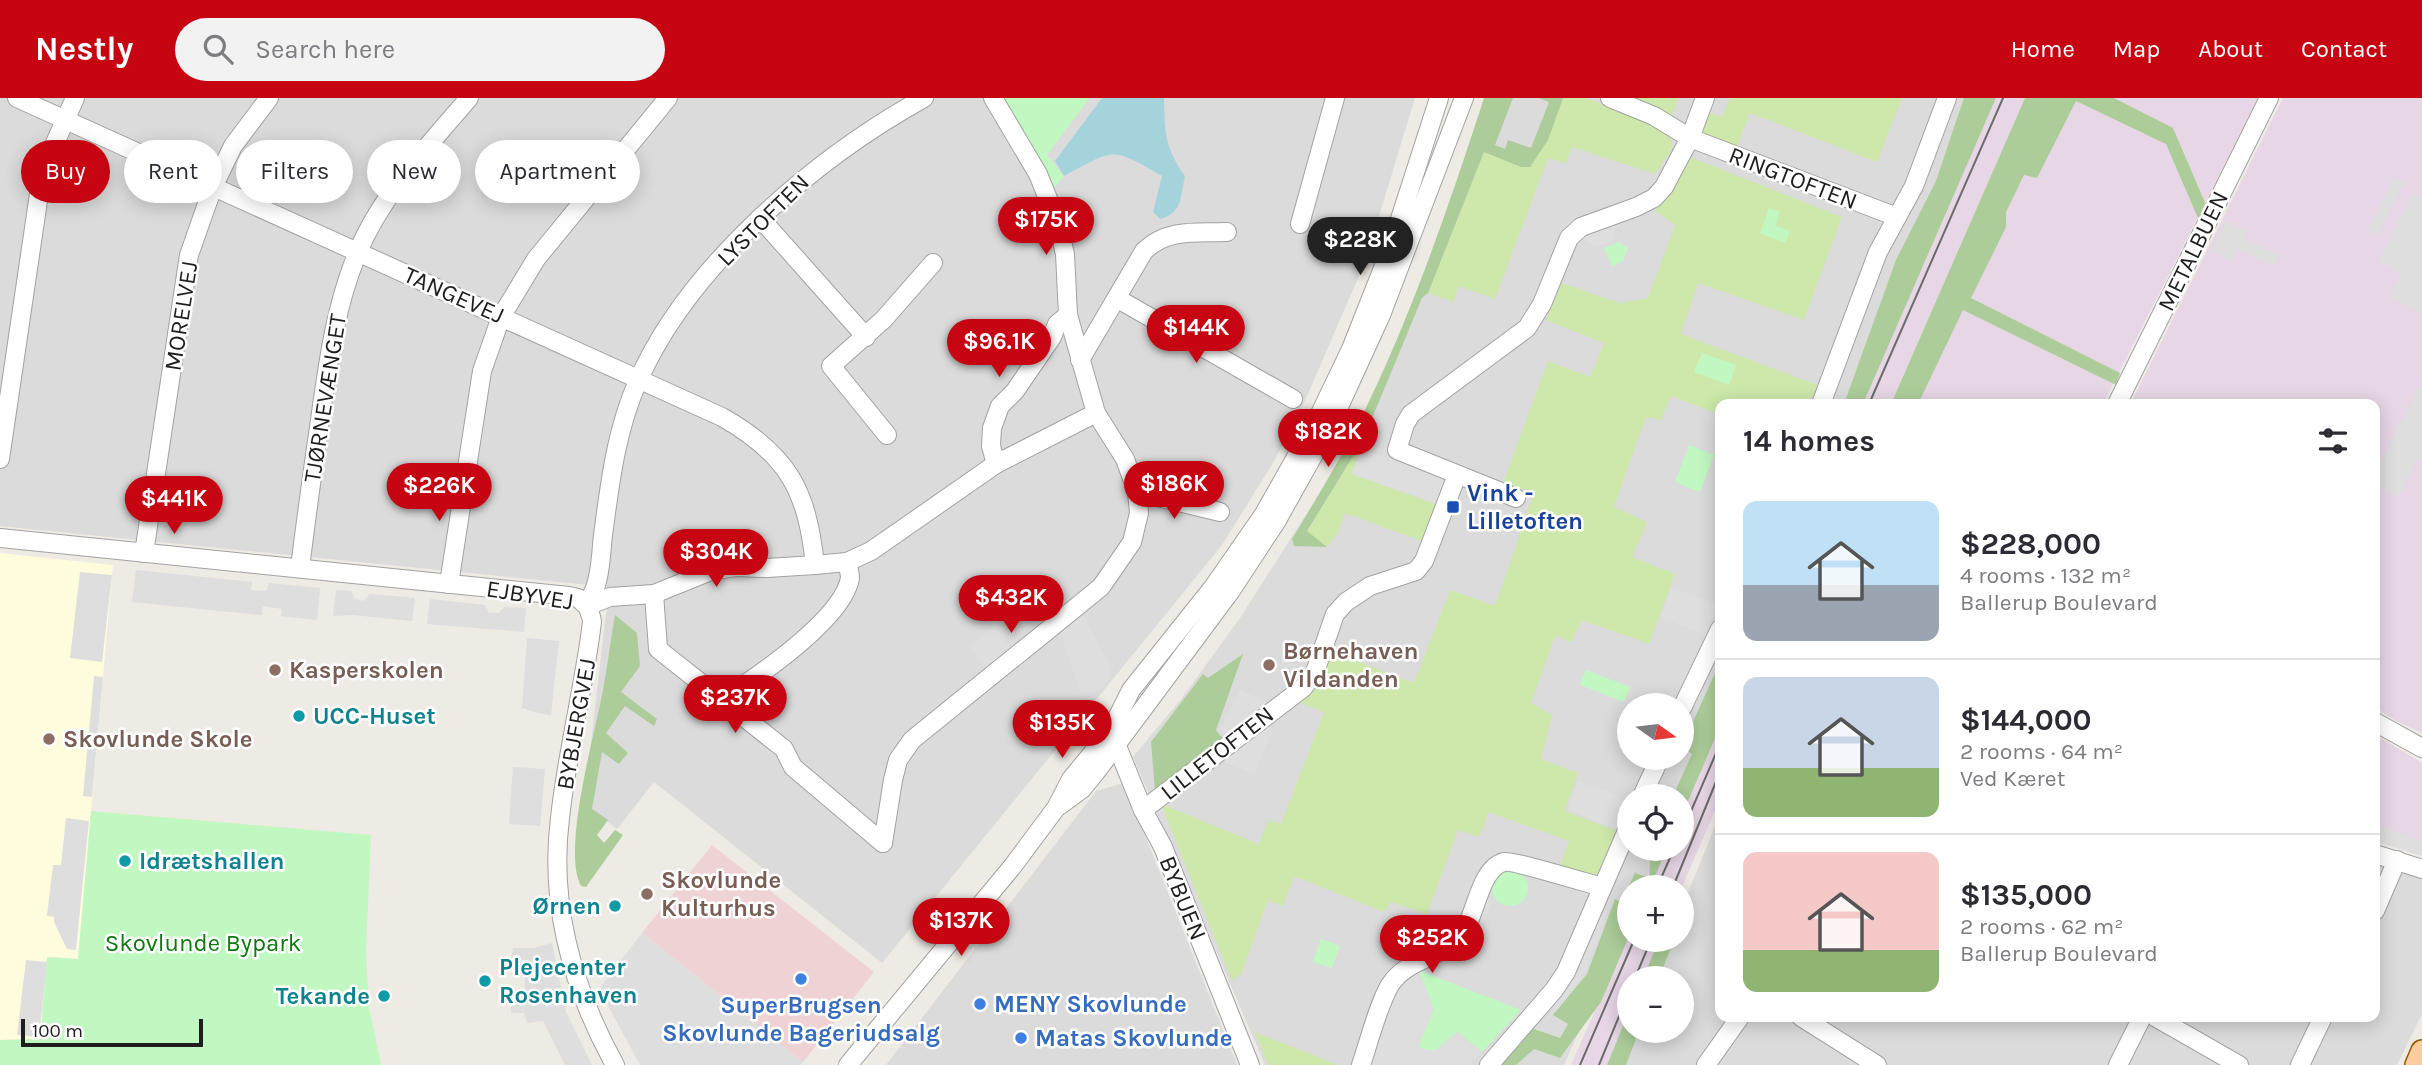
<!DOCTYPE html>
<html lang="en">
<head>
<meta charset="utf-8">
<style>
	:root { --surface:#fff; --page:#f2f2f3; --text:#2b2b33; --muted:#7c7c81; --line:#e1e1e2; --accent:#c70512 }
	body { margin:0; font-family:Karla,sans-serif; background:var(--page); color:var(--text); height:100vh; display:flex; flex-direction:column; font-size:26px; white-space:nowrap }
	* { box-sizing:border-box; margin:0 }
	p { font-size:23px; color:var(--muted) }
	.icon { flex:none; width:38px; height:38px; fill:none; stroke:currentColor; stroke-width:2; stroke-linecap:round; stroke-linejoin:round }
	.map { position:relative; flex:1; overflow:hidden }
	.side { position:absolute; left:1715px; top:301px; width:665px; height:623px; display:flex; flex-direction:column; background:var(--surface); border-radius:14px; box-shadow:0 4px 18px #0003 }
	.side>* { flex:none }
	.banner { position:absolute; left:21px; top:42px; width:665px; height:63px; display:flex; gap:14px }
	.needle { width:46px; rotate:104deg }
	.fabs { position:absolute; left:1617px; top:595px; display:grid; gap:14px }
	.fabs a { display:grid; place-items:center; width:77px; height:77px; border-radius:50%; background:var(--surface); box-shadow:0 4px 18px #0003; font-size:35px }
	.scale { position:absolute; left:21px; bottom:18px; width:182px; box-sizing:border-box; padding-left:7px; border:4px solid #1e1e1e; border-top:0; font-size:19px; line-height:24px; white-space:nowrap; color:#1e1e1e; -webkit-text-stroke:5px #fff; paint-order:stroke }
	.price { position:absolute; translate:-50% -60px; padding:0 16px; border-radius:24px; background:var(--accent); color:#fff; font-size:23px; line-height:46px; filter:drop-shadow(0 2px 4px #0008) }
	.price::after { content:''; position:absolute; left:50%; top:42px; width:21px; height:16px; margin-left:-10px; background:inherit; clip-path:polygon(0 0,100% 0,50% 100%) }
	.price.on { background:#222; color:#fff }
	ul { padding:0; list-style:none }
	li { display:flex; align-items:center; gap:21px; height:175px; padding:0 28px }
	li+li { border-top:2px solid var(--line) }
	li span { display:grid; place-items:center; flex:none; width:196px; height:140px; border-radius:14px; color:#555 }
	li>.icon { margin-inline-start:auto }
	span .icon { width:84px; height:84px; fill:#fffc; stroke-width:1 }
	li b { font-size:30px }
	h2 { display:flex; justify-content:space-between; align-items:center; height:84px; padding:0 28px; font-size:30px }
	.pill { padding:0 24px; border-radius:32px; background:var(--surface); box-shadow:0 4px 18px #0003; font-size:24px; line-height:63px }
	.pill.on { background:var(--accent); color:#fff }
	header { display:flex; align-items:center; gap:42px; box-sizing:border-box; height:98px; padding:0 35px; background:var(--accent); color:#fff }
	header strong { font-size:33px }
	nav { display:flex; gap:38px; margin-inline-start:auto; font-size:24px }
	.search { width:490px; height:63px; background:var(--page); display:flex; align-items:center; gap:18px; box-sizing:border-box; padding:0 24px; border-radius:38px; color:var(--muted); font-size:26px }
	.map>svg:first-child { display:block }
	.residential { fill:#dcdbdb; fill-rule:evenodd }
	.commercial { fill:#efd3d4 }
	.industrial { fill:#e7d6e5 }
	.education { fill:#fefcdd }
	.grass { fill:#cde8aa }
	.forest { fill:#accd99 }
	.park { fill:#c1f8c2 }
	.parking { fill:#dedede }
	.water { fill:#a5d3db }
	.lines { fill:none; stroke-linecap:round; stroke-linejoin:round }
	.minor-casing { stroke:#a2a2a2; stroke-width:20 }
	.major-casing { stroke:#945a03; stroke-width:24 }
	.minor { stroke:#fff; stroke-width:18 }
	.major { stroke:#facc9e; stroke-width:21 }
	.tram { stroke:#6c6c6c; stroke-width:2 }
	.transit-dot { fill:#1a4fb4; stroke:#fff; stroke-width:2.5 }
	.education-dot { fill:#8d6e63; stroke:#fff; stroke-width:2.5 }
	.culture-dot { fill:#0f9aa8; stroke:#fff; stroke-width:2.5 }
	.shop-dot { fill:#3f7fe0; stroke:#fff; stroke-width:2.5 }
	.labels { text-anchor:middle; stroke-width:5; stroke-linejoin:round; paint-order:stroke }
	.street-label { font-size:24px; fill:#1e1e1e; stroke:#fff }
	.transit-label { font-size:24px; font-weight:bold; fill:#164399; stroke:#fff; text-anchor:start }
	.education-label { font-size:24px; font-weight:bold; fill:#785e54; stroke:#fff; text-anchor:start }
	.culture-label { font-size:24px; font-weight:bold; fill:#0d838f; stroke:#fff; text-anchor:start }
	.park-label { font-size:24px; fill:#0e790f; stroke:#fff }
	.shop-label { font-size:24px; font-weight:bold; fill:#366cbe; stroke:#fff; text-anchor:start }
</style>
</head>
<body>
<header>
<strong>Nestly</strong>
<div class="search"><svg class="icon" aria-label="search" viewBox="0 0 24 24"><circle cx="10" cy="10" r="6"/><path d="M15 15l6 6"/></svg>Search here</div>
<nav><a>Home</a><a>Map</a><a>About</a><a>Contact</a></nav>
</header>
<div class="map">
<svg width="2422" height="967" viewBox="0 0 2422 967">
	<rect width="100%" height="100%" fill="#eeeae4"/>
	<!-- residential -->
	<g class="residential">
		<polygon points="0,0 1415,0 1365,164 1304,305 1273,365 1222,447 882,865 654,684 617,731 584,706 609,489 0,428"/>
		<path d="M1495 0H1987L1855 306H1720V614L1682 698H1629V751H1660L1642 789H1629V819L1564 967H1265L1133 659 1182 600 1240 520 1349 349 1428 179ZM1629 607H1682V660H1629Z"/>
		<polygon points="1124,685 1237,967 886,967 1096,693"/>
		<polygon points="1720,716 1720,919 2375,919 2375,761 2422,773 2422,916 2397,967 1617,967 1631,933 1682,933 1682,880 1653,880 1668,842 1682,842 1682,809"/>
	</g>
	<!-- commercial -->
	<polygon class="commercial" points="712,747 874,874 803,964 642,835"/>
	<!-- industrial -->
	<g class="industrial">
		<polygon points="1996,0 2025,0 1891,306 1863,306"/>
		<polygon points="2036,0 2258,0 2103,306 1899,306"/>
		<polygon points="2283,0 2422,0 2422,635 2396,623 2375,609 2375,306 2131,305"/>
		<polygon points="1720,629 1720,701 1682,789 1650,789 1667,751 1682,751 1682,717"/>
		<polygon points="2375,637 2422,665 2422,756 2375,741"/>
		<polygon points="1629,837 1629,842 1659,842 1643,880 1629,880 1629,913 1607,967 1571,967"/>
	</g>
	<!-- education -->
	<polygon class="education" points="0,455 113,467 78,861 47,859 40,941 0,942"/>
	<!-- grass -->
	<g class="grass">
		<polygon points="1563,0 1586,0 1646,22 1671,41 1673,50 1655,76 1572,49 1566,65 1548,60 1495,201 1459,188 1453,204 1428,195 1484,54 1521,69 1548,42"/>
		<polygon points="1631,0 1678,0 1672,19"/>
		<polygon points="1730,0 1902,0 1877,64 1750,15 1736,51 1699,37 1708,14 1722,19"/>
		<polygon points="1690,59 1842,119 1804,222 1698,185 1681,236 1820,288 1807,306 1720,306 1720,317 1671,298 1661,322 1646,319 1614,409 1647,424 1632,459 1675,476 1649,546 1582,522 1571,544 1555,538 1531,605 1552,617 1541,661 1578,675 1565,713 1617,733 1598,777 1560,768 1569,743 1489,714 1479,739 1458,732 1427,816 1391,804 1384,814 1294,778 1283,808 1268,802 1241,876 1232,883 1161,706 1259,746 1268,722 1281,726 1324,614 1295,603 1330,553 1414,585 1450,492 1495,508 1534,395 1503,385 1548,263 1590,279 1604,245 1546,222 1562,185 1619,205 1648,200 1675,127 1655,113"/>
		<polygon points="1363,342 1352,376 1436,406 1422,443 1345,415 1337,436 1327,449 1307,434"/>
		<polygon points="1255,934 1338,967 1268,967"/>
	</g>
	<!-- forest -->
	<g class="forest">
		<path d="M1484 0H1513L1495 47 1505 51 1508 42 1531 50 1549 4 1539 0H1563L1548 42 1530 69H1521L1484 54 1428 195 1422 200 1363 342 1307 433 1327 449 1294 448 1292 441C1314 405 1336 368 1356 330 1409 225 1448 111 1484 0Z"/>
		<polygon points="1964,0 1996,0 1863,306 1844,306 1896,162 1936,83"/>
		<polygon points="2025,0 2114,0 2173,30 2206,107 2198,120 2166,46 2076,3 2037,80 2024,77 2006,114 2006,129 1971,200 2120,275 2116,287 1963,212 1918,306 1891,306"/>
		<path d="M615 517 637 535 640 568 621 594 657 621 654 628 625 608 606 635 628 655 619 666 602 654 592 711 608 722 597 737 604 745 615 732 623 737 586 789 581 788C562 754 593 642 601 602 607 574 610 545 615 517Z"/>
		<polygon points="1718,555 1720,555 1720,629 1682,717 1682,698 1673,698 1692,656 1682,648 1716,573 1715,563"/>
		<polygon points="1243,556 1216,632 1224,642 1155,693 1151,644 1203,576 1208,580"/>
		<polygon points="1651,751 1667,751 1650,789 1629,789 1629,838 1601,904 1560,960 1534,951 1516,967 1491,967 1528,929 1560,940 1568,926 1553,917 1587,876 1615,801 1621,804 1635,775 1649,780"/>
		<polygon points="1659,842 1674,842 1659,880 1643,880"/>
		<polygon points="1629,913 1629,933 1639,933 1626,967 1607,967"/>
	</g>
	<!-- park -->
	<g class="park">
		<polygon points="1001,0 1090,0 1047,57 1064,78 1055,89"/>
		<polygon points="1769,110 1779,113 1776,128 1790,133 1785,145 1760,135"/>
		<polygon points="1619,144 1628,150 1623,163 1612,168 1604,150"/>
		<polygon points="1702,255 1736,267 1729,287 1694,274"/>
		<polygon points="1689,347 1714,357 1700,394 1675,384"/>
		<polygon points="1586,572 1630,589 1624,604 1580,587"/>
		<polygon points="91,713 371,737 366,854 369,909 381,967 0,967 0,942 40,941 47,859 78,861"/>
		<circle cx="1510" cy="790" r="18"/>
		<polygon points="1321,841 1340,848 1332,870 1313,864"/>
		<polygon points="1418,872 1521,912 1482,954 1458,934 1434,954 1418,949 1434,911"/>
	</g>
	<!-- parking -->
	<g class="parking">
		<polygon points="2394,79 2404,84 2378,137 2368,132"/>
		<polygon points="2412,96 2422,101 2422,215 2389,199 2401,176 2378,164"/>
		<polygon points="1616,123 1613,143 1597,149 1580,140"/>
		<polygon points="2226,123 2246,133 2243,140 2279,157 2273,168 2238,151 2232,163 2211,153"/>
		<polygon points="2422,282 2422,352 2399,399 2375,387 2375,375"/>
		<polygon points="1360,350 1446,381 1436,406 1352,376"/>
		<polygon points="136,472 252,484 251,492 266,493 269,485 320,490 317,522 281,518 282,511 263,508 262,517 132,504"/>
		<polygon points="80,474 112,477 102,564 70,560"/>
		<polygon points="1671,489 1719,507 1704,536 1660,519"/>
		<polygon points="336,492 351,493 355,501 364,503 370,496 415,500 412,523 353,517 333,518"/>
		<polygon points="430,501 485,507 489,515 499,515 504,509 526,510 524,534 427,526"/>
		<polygon points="1082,514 1111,569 1109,574 1112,577 1101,591 1081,596 1059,532"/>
		<polygon points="995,528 1011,550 985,570 969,548"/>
		<polygon points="527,540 559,543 551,617 538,615 522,610"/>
		<polygon points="94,578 103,579 92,699 83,698"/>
		<polygon points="1240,592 1270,605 1227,640 1220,632"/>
		<polygon points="1266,627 1273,630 1255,676 1221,663"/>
		<polygon points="513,669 545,671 540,728 509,726"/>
		<polygon points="1578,683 1629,701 1617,731 1568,712"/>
		<polygon points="66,720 89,723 76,852 67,851 54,824 54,819 47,818 53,767 61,767"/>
		<polygon points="2375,726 2422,743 2422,758 2375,743"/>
		<polygon points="1484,800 1492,804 1471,852 1460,847"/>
		<polygon points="1600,808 1608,813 1587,868 1581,881 1555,914 1546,907"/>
		<polygon points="642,835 803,964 800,967 640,967 599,891"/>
		<polygon points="552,845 566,914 592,967 565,967 543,923 527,925 524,915 511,915 513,891 525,891 524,862 511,860 513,850 533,850"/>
		<polygon points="26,862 47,864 39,939 17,937"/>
		<polygon points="1418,872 1434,911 1418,949 1434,953 1457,934 1482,954 1469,967 1370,967 1395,898 1403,883"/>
	</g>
	<!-- water -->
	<path class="water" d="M1102 0H1164C1165 35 1164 48 1185 78 1180 99 1183 115 1160 121L1153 114 1162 78C1110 48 1115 51 1064 78L1055 63Z"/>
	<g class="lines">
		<defs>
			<g id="minor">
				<path d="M17 0 722 319C789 357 807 393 815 467"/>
				<polyline points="1610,0 1654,18 1690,40 1897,119"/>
				<polyline points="760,120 866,239"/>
				<polyline points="1300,126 1335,0"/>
				<polyline points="1118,201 1293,301"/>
				<path d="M1080 262 1144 153C1168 130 1196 135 1227 134"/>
				<polyline points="1821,306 1878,154 1914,88 1947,0"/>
				<polyline points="2117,306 2269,0"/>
				<polyline points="887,337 831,268 884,221 933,165"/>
				<polyline points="0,361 39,96 51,54 75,0"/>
				<polyline points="996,366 991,348 992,330 1000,308 1015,293 1052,239 1057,226 1068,217"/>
				<polyline points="1137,394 1220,414"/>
				<polyline points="1516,400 1397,352 1405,326 1411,316 1527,230 1542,206 1569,140 1581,129 1636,109 1654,100 1664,89 1690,40 1705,0"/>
				<polyline points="0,440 569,498 578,500 587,508"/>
				<polyline points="144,455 189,157 213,89 233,48 269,0"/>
				<path d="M300 470C306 421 313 371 320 322 328 265 335 210 357 156 381 97 429 47 469 0"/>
				<polyline points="449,486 482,273 501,219 536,161 668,0"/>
				<polyline points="654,496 658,551 784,651 793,669 883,745"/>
				<polyline points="587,508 610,499 654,496 711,473 735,469 767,470 815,467 847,464 871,453 996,366 1096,315"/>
				<path d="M747 585C776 565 844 516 850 480 850 475 848 468 847 464"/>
				<polyline points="1682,610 1720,531"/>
				<polyline points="2375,624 2422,650"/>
				<polyline points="1111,643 1117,648 1143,712 1163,749 1250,967"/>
				<polyline points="1642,698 1660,660"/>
				<polyline points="1059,708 1082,691 1096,674 1230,494 1276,424 1332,324 1381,217 1464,0"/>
				<polyline points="1143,712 1303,590 1315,574 1335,516 1346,504 1370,488 1416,473 1424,463 1457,377"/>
				<polyline points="883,745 893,682 898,662 912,642 1101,489 1132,444 1139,415 1137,394 1125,361 1096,315 1068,217 1065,156 1057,123 1038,76 993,0"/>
				<polyline points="2375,756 2422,771"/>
				<polyline points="2375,813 2397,762"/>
				<polyline points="1801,919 1877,967"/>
				<polyline points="2155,919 2239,967"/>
				<path d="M615 967C573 891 549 807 560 720 567 654 584 590 592 524 592 518 589 515 588 509 587 503 593 496 595 490 601 474 601 454 603 437 610 385 616 332 638 283 689 167 816 60 924 0"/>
				<polyline points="848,967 1012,769 1056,710 1071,681 1110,634 1131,592 1214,488 1264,416 1318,320 1351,251 1389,155 1439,0"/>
				<path d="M1361 967C1369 944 1378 907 1390 887 1408 859 1445 860 1463 835 1476 816 1480 770 1504 764 1512 762 1587 785 1602 789"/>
				<polyline points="1489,967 1554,892 1566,874 1629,728"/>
				<polyline points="1706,967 1740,919"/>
				<polyline points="2118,967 2142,919"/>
				<polyline points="2300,967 2323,919"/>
			</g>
			<polyline id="major" points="2416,967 2422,953"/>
		</defs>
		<!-- minor casing -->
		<use href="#minor" class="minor-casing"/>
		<!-- major casing -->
		<use href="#major" class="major-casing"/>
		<!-- minor -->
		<use href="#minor" class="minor"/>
		<!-- major -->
		<use href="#major" class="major"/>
		<!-- tram -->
		<g class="tram">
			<polyline points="1869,306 2003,0"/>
			<polyline points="1682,734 1720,646"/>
			<polyline points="1657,789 1674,751"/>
			<polyline points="1673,789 1720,674"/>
			<polyline points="1635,880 1651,842"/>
			<polyline points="1580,967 1634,842"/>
			<polyline points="1599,967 1629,894"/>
		</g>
	</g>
	<!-- markers -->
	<rect class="transit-dot" x="1446" y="402" width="14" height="14" rx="3.5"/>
	<g class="education-dot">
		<circle cx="1269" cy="567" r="7"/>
		<circle cx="275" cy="572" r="7"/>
		<circle cx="49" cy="641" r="7"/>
		<circle cx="647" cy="796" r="7"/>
	</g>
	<g class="culture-dot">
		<circle cx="299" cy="618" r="7"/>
		<circle cx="125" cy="763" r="7"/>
		<circle cx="615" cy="808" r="7"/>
		<circle cx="485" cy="883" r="7"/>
		<circle cx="384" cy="898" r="7"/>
	</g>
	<g class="shop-dot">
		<circle cx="801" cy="881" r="7"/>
		<circle cx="980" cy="906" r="7"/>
		<circle cx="1021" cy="940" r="7"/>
	</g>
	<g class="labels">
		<!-- street labels -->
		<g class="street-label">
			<text transform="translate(1793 80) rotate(21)" y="8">RINGTOFTEN</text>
			<text transform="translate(763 122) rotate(-45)" y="8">LYSTOFTEN</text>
			<text transform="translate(2193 153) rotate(-64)" y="8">METALBUEN</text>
			<text transform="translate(454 197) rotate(24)" y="8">TANGEVEJ</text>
			<text transform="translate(181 218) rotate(-81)" y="8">MORELVEJ</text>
			<text transform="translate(325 300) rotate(-81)" y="8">TJØRNEVÆNGET</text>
			<text transform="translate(530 497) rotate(9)" y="8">EJBYVEJ</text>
			<text transform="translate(576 626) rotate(-80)" y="8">BYBJERGVEJ</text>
			<text transform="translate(1217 655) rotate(-38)" y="8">LILLETOFTEN</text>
			<text transform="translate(1183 800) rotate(68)" y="8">BYBUEN</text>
		</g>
		<!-- transit labels -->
		<g class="transit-label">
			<text x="1467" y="403">Vink -<tspan x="1467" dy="28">Lilletoften</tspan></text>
		</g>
		<!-- education labels -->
		<g class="education-label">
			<text x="1283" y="561">Børnehaven<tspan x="1283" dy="28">Vildanden</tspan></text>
			<text x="289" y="580">Kasperskolen</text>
			<text x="63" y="649">Skovlunde Skole</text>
			<text x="661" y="790">Skovlunde<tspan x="661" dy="28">Kulturhus</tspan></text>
		</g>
		<!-- culture labels -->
		<g class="culture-label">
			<text x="313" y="626">UCC-Huset</text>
			<text x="139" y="771">Idrætshallen</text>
			<text x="601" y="816" text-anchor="end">Ørnen</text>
			<text x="499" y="877">Plejecenter<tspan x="499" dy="28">Rosenhaven</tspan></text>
			<text x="370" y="906" text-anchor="end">Tekande</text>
		</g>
		<!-- park labels -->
		<g class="park-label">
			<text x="203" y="853">Skovlunde Bypark</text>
		</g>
		<!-- shop labels -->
		<g class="shop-label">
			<text x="994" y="914">MENY Skovlunde</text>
			<text x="801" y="915" text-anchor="middle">SuperBrugsen<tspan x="801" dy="28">Skovlunde Bageriudsalg</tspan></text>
			<text x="1035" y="948">Matas Skovlunde</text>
		</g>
	</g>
</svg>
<div class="fabs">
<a><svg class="needle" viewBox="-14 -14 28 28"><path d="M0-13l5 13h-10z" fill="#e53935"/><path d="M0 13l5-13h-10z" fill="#7c7c81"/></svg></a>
<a><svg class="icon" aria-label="locate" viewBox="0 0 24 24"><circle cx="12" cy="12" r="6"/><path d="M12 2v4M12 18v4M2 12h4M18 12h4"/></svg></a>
<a>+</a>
<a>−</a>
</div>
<div class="scale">100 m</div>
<b class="price" style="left:1046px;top:159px">$175K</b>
<b class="price on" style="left:1360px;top:179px">$228K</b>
<b class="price" style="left:1196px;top:267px">$144K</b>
<b class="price" style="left:999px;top:281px">$96.1K</b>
<b class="price" style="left:1328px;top:371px">$182K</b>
<b class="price" style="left:1174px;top:423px">$186K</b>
<b class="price" style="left:439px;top:425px">$226K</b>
<b class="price" style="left:174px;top:438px">$441K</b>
<b class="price" style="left:716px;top:491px">$304K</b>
<b class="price" style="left:1011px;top:537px">$432K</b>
<b class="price" style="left:735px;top:637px">$237K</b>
<b class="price" style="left:1062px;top:662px">$135K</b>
<b class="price" style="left:961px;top:860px">$137K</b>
<b class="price" style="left:1432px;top:877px">$252K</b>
<div class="banner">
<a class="pill on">Buy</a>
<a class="pill">Rent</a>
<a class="pill">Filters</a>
<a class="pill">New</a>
<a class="pill">Apartment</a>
</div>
<section class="side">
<h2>14 homes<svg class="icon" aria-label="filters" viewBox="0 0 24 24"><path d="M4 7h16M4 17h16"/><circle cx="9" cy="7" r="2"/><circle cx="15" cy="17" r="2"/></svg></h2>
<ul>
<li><span style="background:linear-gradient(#bfe0f5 60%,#9aa5b1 0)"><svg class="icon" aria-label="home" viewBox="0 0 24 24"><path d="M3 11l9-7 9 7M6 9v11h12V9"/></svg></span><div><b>$228,000</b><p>4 rooms · 132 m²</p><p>Ballerup Boulevard</p></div></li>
<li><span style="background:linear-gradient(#c9d6e8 65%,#8fb573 0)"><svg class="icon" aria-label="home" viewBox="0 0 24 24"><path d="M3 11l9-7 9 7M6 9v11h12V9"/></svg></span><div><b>$144,000</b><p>2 rooms · 64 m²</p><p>Ved Kæret</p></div></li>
<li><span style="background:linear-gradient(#f6c9c9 70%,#8fb573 0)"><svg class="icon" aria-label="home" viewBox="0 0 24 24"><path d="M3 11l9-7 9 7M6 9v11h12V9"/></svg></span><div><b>$135,000</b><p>2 rooms · 62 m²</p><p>Ballerup Boulevard</p></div></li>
</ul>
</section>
</div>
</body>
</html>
